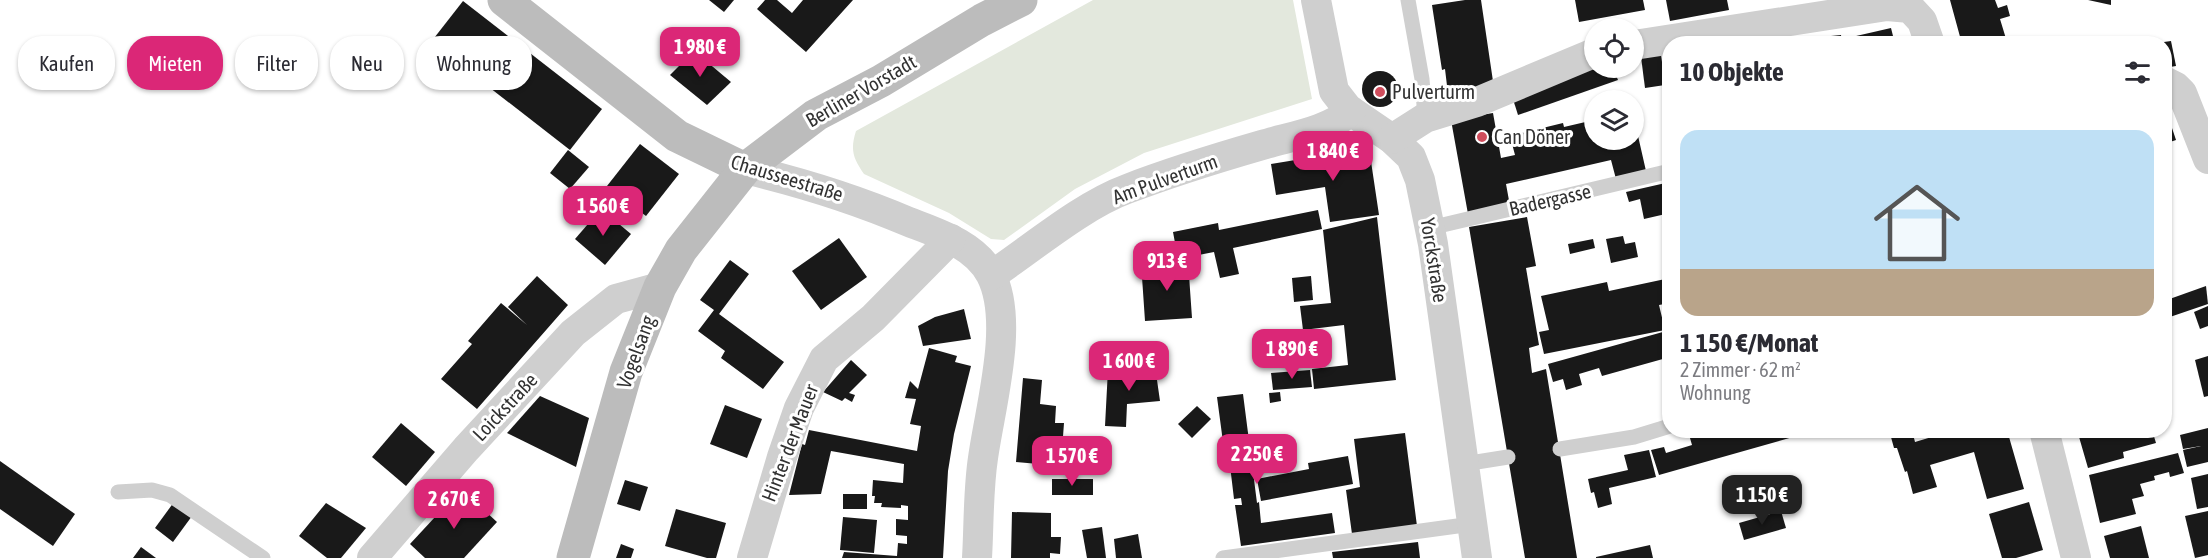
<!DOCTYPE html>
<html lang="de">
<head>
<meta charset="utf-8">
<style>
	:root { --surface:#fff; --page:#f2f2f3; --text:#2b2b33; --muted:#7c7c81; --line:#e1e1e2; --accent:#db2777 }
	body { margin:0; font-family:"Asap Condensed",sans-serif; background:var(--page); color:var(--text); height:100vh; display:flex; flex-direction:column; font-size:22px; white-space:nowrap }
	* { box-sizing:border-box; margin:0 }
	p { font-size:20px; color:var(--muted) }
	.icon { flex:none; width:33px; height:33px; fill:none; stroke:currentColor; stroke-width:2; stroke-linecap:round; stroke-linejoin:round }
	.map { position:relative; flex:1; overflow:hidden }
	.panel { position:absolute; left:1662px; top:36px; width:510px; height:402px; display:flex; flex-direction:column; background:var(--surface); border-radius:24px; box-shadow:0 2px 4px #0004 }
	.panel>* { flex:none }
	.top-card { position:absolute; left:18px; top:36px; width:570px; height:54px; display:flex; gap:12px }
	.buttons { position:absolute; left:1584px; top:18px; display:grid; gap:12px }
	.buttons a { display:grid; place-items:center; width:60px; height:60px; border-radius:50%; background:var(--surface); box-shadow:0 2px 4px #0004; font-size:30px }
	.price { position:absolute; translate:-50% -51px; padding:0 14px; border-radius:12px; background:var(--accent); color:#fff; font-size:20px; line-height:39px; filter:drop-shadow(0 2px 3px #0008) }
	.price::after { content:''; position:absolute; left:50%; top:36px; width:18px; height:14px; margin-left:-9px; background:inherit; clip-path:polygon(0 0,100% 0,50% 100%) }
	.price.current { background:#222; color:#fff }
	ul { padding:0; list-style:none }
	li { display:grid; align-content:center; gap:12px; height:318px; padding:0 18px }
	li+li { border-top:2px solid var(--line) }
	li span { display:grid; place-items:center; height:186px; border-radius:18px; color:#555 }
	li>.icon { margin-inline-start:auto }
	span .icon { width:108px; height:108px; fill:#fffc; stroke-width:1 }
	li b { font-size:26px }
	h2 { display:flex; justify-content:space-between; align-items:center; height:72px; padding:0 18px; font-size:26px }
	.tag { padding:0 21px; border-radius:24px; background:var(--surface); box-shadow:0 2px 4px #0004; font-size:21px; line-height:54px }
	.tag.current { background:var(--accent); color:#fff }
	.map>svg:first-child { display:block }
	.green { fill:#e3e8dd }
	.building { fill:#191919 }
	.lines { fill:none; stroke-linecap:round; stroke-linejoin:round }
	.lane { stroke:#cfcfcf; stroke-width:15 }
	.street { stroke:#cfcfcf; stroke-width:30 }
	.secondary { stroke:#bcbcbc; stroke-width:33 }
	.poi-dot { fill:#d04d5c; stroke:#fff; stroke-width:2 }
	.labels { text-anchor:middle; stroke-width:6; stroke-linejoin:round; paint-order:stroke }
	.street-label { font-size:20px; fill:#323232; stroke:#fff }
	.poi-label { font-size:20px; fill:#323232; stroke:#fff; text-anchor:start }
</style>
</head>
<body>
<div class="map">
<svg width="2208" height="558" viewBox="0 0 2208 558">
	<rect width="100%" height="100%" fill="#fff"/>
	<!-- green -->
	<path class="green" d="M1093 0H1293L1312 99 1144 153 1075 189 1004 240 991 239 949 213 864 174C853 158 850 150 856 131Z"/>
	<!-- building -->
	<g class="building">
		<polygon points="709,0 734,0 724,12"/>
		<polygon points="765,0 777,0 792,13 803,0 853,0 806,52 757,9"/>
		<polygon points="1465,0 1481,0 1494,88 1448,94 1445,69 1442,70 1432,5"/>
		<polygon points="1575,0 1643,0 1645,10 1579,22"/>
		<polygon points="1666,0 1727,0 1729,10 1670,21"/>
		<polygon points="1950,0 1995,0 1998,8 2007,5 2010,16 2000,19 2007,42 1962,44"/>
		<polygon points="2088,0 2111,0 2111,5"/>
		<polygon points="463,1 602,109 570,150 431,42"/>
		<polygon points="1891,28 1895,44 1844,44 1843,39"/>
		<polygon points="1841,35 1842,44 1770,44 1770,42"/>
		<polygon points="2171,41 2176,66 2164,68 2164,42"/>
		<polygon points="694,51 731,82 707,105 670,75"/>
		<polygon points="1661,54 1665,85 1645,88 1641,57"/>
		<polygon points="1594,68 1613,68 1618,80 1518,115 1512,96"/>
		<circle cx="1380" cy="89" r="18"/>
		<polygon points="1493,113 1501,158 1515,155 1510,136 1563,123 1564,127 1594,120 1594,140 1634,140 1634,128 1636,127 1646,171 1616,179 1611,160 1506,184 1510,206 1468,214 1451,120"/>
		<polygon points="1670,118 1670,137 1669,138 1664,119"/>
		<polygon points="2172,128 2176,140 2164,144 2164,130"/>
		<polygon points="640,144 679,174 646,216 607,186"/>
		<polygon points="1369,148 1379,215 1330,222 1325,187 1276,195 1271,164"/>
		<polygon points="568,150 589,167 570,189 550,173"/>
		<polygon points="1670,182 1670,213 1644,219 1640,199 1629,202 1626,192"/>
		<polygon points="601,209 631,234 605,265 575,239"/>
		<polygon points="1318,210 1322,229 1233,248 1239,274 1220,278 1214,252 1178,259 1173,232 1218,223 1219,230"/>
		<polygon points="1377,217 1396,380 1314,389 1312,369 1348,365 1344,325 1303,330 1300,306 1331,303 1323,230"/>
		<polygon points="1527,217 1536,266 1526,268 1539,345 1529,348 1532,373 1546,369 1577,558 1525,558 1469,227"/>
		<polygon points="1623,236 1625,244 1635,242 1638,257 1611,263 1606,239"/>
		<polygon points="839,238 867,277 821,310 792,271"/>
		<polygon points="1593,239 1595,248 1570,254 1568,244"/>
		<polygon points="1160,259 1163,268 1177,262 1188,261 1192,318 1145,321 1142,277 1154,272 1150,263"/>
		<polygon points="730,260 749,274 719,314 784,362 763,389 721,358 725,351 698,331 714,310 700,300"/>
		<polygon points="537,276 568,305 477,409 441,379 472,344 468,341 501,303 527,325 508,307"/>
		<polygon points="1311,276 1313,300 1294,302 1292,278"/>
		<polygon points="1670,278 1670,303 1659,305 1665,330 1544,354 1539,332 1549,330 1541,296 1607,282 1609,291"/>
		<polygon points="2206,286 2208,304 2164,319 2164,301"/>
		<polygon points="2208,306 2208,326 2200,329 2194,312"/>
		<polygon points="964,309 971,339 923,346 918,326 935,317"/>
		<polygon points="1670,330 1670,357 1602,376 1599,368 1579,374 1582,385 1566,390 1563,379 1553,382 1548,364"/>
		<polygon points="929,348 957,356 955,362 971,366 954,434 948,471 943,558 842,558 844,552 897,556 898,543 907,544 907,536 896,535 896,519 908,520 908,506 901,505 901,508 881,507 882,503 874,503 875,496 872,496 873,480 903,483 904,464 831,451 821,494 789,495 802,444 805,445 809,430 917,451 921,426 910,424 916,399 905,398 910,381 918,389"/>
		<polygon points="2208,356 2208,396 2204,397 2195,360"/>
		<polygon points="851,360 867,375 849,393 855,395 852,402 845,398 842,401 823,392"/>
		<polygon points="1155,366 1160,401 1127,404 1126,427 1105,426 1108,369 1128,370"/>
		<polygon points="1310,370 1312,387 1273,390 1271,373"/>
		<polygon points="1023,378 1042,380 1040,404 1056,406 1055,423 1064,423 1062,450 1051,449 1050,465 1016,462"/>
		<polygon points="1280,392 1281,401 1270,403 1269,393"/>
		<polygon points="1670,392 1670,408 1667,408 1663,394"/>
		<polygon points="1243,394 1257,503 1259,502 1261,523 1332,513 1335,533 1241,546 1235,505 1242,505 1241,498 1234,499 1229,457 1225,457 1217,397"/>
		<polygon points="540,396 589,418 576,467 507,433"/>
		<polygon points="725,405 762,419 747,458 710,444"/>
		<polygon points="1197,406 1211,419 1192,438 1178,424"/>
		<polygon points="401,423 435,452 406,486 372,457"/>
		<polygon points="2208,428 2208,462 2187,467 2183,450 2201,446 2183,449 2180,435"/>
		<polygon points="1715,430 1814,430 1814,431 1659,475 1651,450 1664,447 1666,453 1692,445 1690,438"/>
		<polygon points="1889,430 1912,430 1915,442 1955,430 2007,430 2024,489 1987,499 1974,452 1930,465 1937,487 1913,494 1907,471 1905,472 1897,448 1894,448"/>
		<polygon points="2077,430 2152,430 2156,443 2123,452 2124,458 2088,468"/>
		<polygon points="1405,433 1417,526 1352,534 1346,490 1360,487 1354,439"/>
		<polygon points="1649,450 1656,477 1609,488 1612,504 1598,508 1594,492 1591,493 1588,479 1628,470 1624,455"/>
		<polygon points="2178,453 2184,473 2170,477 2169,472 2154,476 2155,480 2140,484 2144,496 2132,499 2136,514 2100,523 2089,475"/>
		<polygon points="1348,456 1353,484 1261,501 1257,479 1309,469 1308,463"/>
		<polygon points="0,461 75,514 53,546 0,509"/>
		<polygon points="2208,474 2208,507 2197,509 2191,478"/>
		<rect x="1052" y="479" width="41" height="16"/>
		<polygon points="625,480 648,487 640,511 617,504"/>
		<polygon points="461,489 497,522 464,558 425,558 410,544"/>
		<rect x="843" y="494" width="24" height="15"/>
		<polygon points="174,502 192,516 173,542 155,528"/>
		<polygon points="2029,502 2043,550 2016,558 2002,558 1989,514"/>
		<polygon points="326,503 366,528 341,558 327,558 299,536"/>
		<polygon points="676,509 726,523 716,558 707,558 665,546"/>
		<polygon points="1781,511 1786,528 1744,540 1739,523"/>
		<polygon points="2208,511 2208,555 2195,558 2185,516"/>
		<polygon points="1012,512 1051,513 1051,537 1061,537 1060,554 1050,553 1050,558 1011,558"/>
		<polygon points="843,517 877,520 874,553 840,550"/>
		<polygon points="2141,526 2149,558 2110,558 2104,536"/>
		<polygon points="1102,527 1106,558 1087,558 1082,530"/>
		<polygon points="1138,534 1142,558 1116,558 1114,539"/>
		<polygon points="1418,542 1420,558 1333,558 1332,552"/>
		<polygon points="621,544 634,549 631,558 616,558"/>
		<polygon points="1650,545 1653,558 1596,558 1596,557"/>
		<polygon points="141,547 156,558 133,558"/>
	</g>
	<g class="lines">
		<!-- lane -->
		<g class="lane">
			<polyline points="1408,0 1422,79 1425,118"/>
			<polyline points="1430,228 1670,171"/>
			<polyline points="1560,449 1634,437 1670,426"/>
			<polyline points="1464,464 1508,457"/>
			<polyline points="118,492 152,490 170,495 263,558"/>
			<polyline points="1223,558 1472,524"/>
		</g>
		<!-- street -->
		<g class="street">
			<polyline points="1316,0 1334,91 1348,109 1392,139 1411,157 1420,180 1433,244 1477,558"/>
			<polyline points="1634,45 1887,6 1910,8 1922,21 1930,44"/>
			<polyline points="2164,81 2176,87 2182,93 2208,159"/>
			<polyline points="1392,139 1425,118 1477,102 1594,53"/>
			<path d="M745 169C804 183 853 198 909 222 938 233 976 245 991 275 1015 322 990 407 983 458 978 491 979 525 977 558"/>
			<path d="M992 275C1031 249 1083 205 1127 189 1171 172 1217 158 1262 145 1292 136 1326 132 1351 111"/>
			<polyline points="2044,430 2076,558"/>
			<polyline points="372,558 466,449 573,333 616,299 660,287"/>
			<polyline points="752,558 782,457 799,408 824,359 873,318 951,239"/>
		</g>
		<!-- secondary -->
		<g class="secondary">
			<polyline points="504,0 677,136 745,169"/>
			<polyline points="573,558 626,372 660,287 681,250 745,169 816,115 881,81 982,20 1021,0"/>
		</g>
	</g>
	<!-- markers -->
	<g class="poi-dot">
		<circle cx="1380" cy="92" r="6"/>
		<circle cx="1482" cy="137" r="6"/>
	</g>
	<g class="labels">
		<!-- street labels -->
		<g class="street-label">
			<text transform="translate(861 91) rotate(-30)" y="7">Berliner Vorstadt</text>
			<text transform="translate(787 178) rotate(17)" y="7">Chausseestraße</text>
			<text transform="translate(1165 179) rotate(-20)" y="7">Am Pulverturm</text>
			<text transform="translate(1550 200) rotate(-13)" y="7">Badergasse</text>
			<text transform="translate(1434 260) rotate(81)" y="7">Yorckstraße</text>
			<text transform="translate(636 352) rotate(-70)" y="7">Vogelsang</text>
			<text transform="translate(505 407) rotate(-47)" y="7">Loickstraße</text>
			<text transform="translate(790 443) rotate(-69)" y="7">Hinter der Mauer</text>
		</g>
		<!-- poi labels -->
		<g class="poi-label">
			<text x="1392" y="99">Pulverturm</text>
			<text x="1494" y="144">Can Döner</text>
		</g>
	</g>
</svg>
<div class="buttons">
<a><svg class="icon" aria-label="locate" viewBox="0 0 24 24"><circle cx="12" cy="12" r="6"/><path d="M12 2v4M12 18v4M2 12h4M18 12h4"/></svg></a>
<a><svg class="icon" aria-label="layers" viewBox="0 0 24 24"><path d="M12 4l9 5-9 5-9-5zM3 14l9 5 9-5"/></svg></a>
</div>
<b class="price" style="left:700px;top:78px">1 980 €</b>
<b class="price" style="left:1333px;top:182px">1 840 €</b>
<b class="price" style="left:603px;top:237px">1 560 €</b>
<b class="price" style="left:1167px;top:292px">913 €</b>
<b class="price" style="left:1292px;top:380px">1 890 €</b>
<b class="price" style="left:1129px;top:392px">1 600 €</b>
<b class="price" style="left:1257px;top:485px">2 250 €</b>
<b class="price" style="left:1072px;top:487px">1 570 €</b>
<b class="price current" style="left:1762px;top:526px">1 150 €</b>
<b class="price" style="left:454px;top:530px">2 670 €</b>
<div class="top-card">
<a class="tag">Kaufen</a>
<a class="tag current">Mieten</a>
<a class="tag">Filter</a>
<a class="tag">Neu</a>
<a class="tag">Wohnung</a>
</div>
<section class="panel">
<h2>10 Objekte<svg class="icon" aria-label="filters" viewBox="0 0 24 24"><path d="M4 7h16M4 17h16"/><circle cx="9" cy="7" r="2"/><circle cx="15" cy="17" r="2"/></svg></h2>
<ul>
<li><span style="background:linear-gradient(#bfe0f5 75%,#b9a48a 0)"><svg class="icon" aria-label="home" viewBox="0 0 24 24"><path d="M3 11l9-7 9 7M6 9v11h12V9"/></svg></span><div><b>1 150 €/Monat</b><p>2 Zimmer · 62 m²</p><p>Wohnung</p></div></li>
</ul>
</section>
</div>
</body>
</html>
